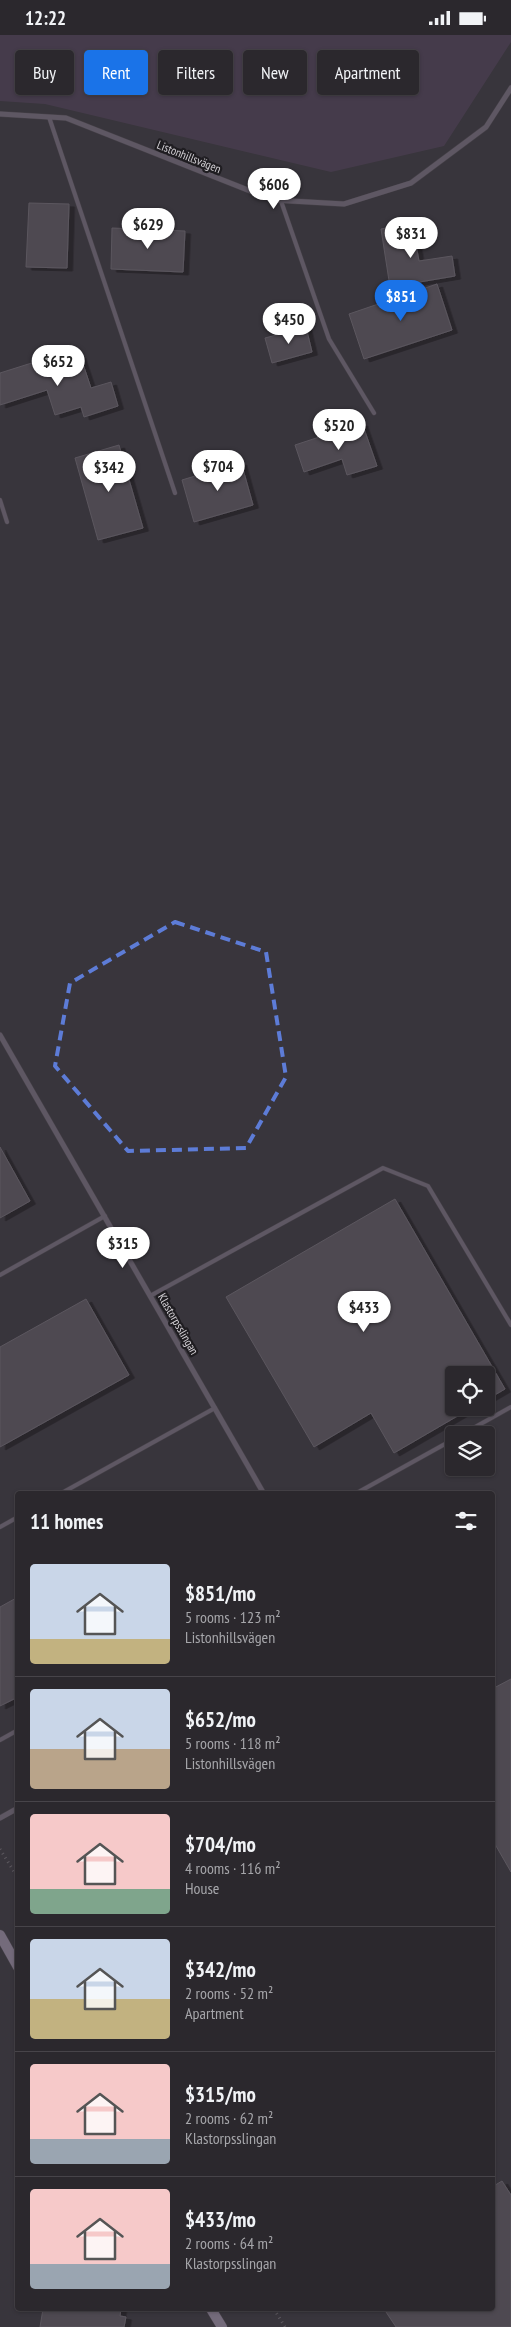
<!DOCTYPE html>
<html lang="en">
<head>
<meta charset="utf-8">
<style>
	:root { --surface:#2b282d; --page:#333035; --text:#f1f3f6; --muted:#a6a6aa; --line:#474449; --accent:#1a73e8 }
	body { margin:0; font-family:"PT Sans Narrow",sans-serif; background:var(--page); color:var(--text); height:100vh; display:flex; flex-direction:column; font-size:19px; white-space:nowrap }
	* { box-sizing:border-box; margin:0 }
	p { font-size:16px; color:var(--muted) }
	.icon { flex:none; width:28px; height:28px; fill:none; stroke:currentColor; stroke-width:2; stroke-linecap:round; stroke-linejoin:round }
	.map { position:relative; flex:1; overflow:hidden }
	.details { position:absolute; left:15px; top:1456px; width:480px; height:820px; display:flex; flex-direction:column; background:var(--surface); border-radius:5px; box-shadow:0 1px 4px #0004,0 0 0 1px var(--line) }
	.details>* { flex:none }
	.top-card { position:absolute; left:15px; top:15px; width:481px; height:45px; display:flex; gap:10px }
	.buttons { position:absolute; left:445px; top:1331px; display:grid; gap:10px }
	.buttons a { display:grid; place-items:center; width:50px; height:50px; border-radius:5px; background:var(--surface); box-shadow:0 1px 4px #0004,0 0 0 1px var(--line); font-size:25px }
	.price { position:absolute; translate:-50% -42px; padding:0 11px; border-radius:18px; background:#fff; color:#222; font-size:16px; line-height:32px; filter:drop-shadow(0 1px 2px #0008) }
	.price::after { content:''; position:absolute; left:50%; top:30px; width:15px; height:11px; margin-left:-8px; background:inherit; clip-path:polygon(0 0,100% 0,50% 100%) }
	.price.selected { background:var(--accent); color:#fff }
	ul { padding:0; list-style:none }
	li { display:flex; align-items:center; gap:15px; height:125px; padding:0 15px }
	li+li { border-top:1px solid var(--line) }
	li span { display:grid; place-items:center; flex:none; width:140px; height:100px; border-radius:5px; color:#555 }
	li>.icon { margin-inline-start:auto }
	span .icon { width:60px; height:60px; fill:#fffc; stroke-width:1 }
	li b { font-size:21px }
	h2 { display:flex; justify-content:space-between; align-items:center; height:60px; padding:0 15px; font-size:21px }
	.pill { padding:0 18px; border-radius:5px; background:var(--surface); box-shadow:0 1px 4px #0004,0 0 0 1px var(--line); font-size:18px; line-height:45px }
	.pill.selected { background:var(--accent); color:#fff }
	.status { display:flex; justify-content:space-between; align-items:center; height:35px; padding:0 25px; background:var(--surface); direction:ltr }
	.status svg { height:14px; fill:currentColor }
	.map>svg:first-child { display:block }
	.green { fill:#55445e }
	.building { fill:#68636b; stroke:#857f88; filter:url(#shadow) }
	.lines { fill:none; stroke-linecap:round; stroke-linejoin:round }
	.lane-casing { stroke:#555158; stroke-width:5 }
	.street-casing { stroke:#555158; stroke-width:6 }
	.secondary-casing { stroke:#555158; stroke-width:11 }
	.path { stroke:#868389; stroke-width:3; stroke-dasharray:1 4; stroke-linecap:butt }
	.lane { stroke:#8d8293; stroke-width:4 }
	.street { stroke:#8d8293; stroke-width:5 }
	.secondary { stroke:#bdadc7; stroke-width:10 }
	.marked { fill:none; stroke:#5d7cd7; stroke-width:4; stroke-dasharray:10 6; stroke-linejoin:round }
	.labels { text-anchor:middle; stroke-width:4.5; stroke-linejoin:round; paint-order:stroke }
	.street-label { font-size:12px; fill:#d3d0d5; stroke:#1f1d21 }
</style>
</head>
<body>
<div class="status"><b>12:22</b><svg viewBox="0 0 49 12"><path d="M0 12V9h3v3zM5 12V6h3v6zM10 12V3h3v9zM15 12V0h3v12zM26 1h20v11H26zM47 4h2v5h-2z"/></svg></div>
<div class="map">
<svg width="511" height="2292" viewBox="0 0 511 2292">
	<defs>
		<filter id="shadow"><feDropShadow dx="5.5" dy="3" stdDeviation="0" flood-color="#0009"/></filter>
	</defs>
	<rect width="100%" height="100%" fill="#39353c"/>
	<!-- green -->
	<polygon class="green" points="0,0 511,0 511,7 444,111 331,137 45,69 0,66"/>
	<!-- building -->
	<g class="building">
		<polygon points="29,168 69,169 67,233 26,232"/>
		<polygon points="412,188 419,226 452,221 455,241 390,252 381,194"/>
		<polygon points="112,193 185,196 183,237 111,234"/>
		<polygon points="437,249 452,295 364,324 349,279"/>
		<polygon points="306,292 312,317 272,328 265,303"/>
		<polygon points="80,320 91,353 111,347 118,371 84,382 81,372 55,380 47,355 0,370 0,338 38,326 40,333"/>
		<polygon points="362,388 377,431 347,440 342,424 304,437 295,410"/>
		<polygon points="119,410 143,493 98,505 75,423"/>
		<polygon points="241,427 253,470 194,487 182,445"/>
		<polygon points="0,1112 30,1166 0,1183"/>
		<polygon points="395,1164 505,1354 486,1365 486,1340 454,1340 454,1372 473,1372 394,1418 371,1378 314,1412 226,1262"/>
		<polygon points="86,1264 129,1340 0,1412 0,1312"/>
		<polygon points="18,1562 18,1662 0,1671 0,1572"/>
		<polygon points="511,1644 511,1837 492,1804 492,1654"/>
		<polygon points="502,2146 511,2160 511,2292 396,2292 384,2274 492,2274 492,2152"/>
		<polygon points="43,2274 121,2274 120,2281 126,2282 124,2292 40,2292"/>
	</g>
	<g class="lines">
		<defs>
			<g id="lane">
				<polyline points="49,82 175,458"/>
				<polyline points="281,166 329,304 374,378"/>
				<polyline points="0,465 7,487"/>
				<polyline points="0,1240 105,1181"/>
				<polyline points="150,1261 383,1133 428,1151 511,1290"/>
				<polyline points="461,1400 511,1372"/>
				<polyline points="60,1459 215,1373"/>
				<polyline points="355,1459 454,1404"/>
				<polyline points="0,1492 18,1482"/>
				<polyline points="0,1705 18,1695"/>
			</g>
			<g id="street">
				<polyline points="0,79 66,83 273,165 344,169 411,148 486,92 511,53"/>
				<polyline points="0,1000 264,1459"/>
				<polyline points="0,1783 18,1773"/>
			</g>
			<g id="secondary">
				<polyline points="0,1900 18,1932"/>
				<polyline points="211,2274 222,2292"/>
			</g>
		</defs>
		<!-- lane casing -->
		<use href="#lane" class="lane-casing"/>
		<!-- street casing -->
		<use href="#street" class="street-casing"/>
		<!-- secondary casing -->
		<use href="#secondary" class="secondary-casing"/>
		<!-- path -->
		<g class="path">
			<polyline points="0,1814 18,1843"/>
			<polyline points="274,2274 285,2292"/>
		</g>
		<!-- lane -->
		<use href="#lane" class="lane"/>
		<!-- street -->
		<use href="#street" class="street"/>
		<!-- secondary -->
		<use href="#secondary" class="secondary"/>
	</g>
	<!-- marked area -->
	<path d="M0 0H511V2292H0ZM175 887 266 917 286 1042 246 1113 128 1116 55 1031 70 948Z" fill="#39353c" fill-opacity=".55" fill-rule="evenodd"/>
	<path class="marked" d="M175 887 266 917 286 1042 246 1113 128 1116 55 1031 70 948Z"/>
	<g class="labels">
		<!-- street labels -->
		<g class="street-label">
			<text transform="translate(189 122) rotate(22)" y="4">Listonhillsvägen</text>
			<text transform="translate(178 1289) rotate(60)" y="4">Klastorpsslingan</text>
		</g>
	</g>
</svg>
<div class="buttons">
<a><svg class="icon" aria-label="locate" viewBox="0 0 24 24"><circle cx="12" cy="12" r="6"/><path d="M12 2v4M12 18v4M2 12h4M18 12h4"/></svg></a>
<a><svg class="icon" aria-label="layers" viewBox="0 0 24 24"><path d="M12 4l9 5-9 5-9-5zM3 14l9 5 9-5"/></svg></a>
</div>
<b class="price" style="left:274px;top:175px">$606</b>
<b class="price" style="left:148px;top:215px">$629</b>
<b class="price" style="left:411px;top:224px">$831</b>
<b class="price selected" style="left:401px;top:287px">$851</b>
<b class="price" style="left:289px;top:310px">$450</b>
<b class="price" style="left:58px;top:352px">$652</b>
<b class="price" style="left:339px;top:416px">$520</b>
<b class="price" style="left:218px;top:457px">$704</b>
<b class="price" style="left:109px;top:458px">$342</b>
<b class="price" style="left:123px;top:1234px">$315</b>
<b class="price" style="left:364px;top:1298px">$433</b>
<div class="top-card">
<a class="pill">Buy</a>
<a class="pill selected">Rent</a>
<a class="pill">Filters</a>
<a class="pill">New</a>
<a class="pill">Apartment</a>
</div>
<section class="details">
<h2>11 homes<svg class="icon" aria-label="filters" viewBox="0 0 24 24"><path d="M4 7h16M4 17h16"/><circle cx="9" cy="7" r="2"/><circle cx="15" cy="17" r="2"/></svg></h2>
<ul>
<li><span style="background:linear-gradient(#c9d6e8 75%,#c2b280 0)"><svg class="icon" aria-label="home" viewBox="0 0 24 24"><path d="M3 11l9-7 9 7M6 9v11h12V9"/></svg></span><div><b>$851/mo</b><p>5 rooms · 123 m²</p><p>Listonhillsvägen</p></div></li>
<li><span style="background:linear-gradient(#c9d6e8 60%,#b9a48a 0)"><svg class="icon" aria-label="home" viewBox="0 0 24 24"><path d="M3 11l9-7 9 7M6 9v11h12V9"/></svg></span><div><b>$652/mo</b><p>5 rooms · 118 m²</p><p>Listonhillsvägen</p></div></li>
<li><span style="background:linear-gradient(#f6c9c9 75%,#7fa58c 0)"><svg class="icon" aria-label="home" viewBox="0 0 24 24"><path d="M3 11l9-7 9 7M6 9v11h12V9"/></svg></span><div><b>$704/mo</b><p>4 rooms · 116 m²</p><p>House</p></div></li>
<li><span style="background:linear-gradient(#c9d6e8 60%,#c2b280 0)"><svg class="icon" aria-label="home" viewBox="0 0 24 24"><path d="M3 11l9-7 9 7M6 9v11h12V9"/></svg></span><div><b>$342/mo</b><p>2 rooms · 52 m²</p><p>Apartment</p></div></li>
<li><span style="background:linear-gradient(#f6c9c9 75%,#9aa5b1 0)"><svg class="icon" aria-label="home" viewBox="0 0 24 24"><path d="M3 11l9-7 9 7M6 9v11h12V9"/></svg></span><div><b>$315/mo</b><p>2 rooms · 62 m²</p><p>Klastorpsslingan</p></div></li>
<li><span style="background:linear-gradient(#f6c9c9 75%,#9aa5b1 0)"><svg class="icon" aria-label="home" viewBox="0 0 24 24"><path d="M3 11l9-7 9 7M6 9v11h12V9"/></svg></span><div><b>$433/mo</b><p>2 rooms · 64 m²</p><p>Klastorpsslingan</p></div></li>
</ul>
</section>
</div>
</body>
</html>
